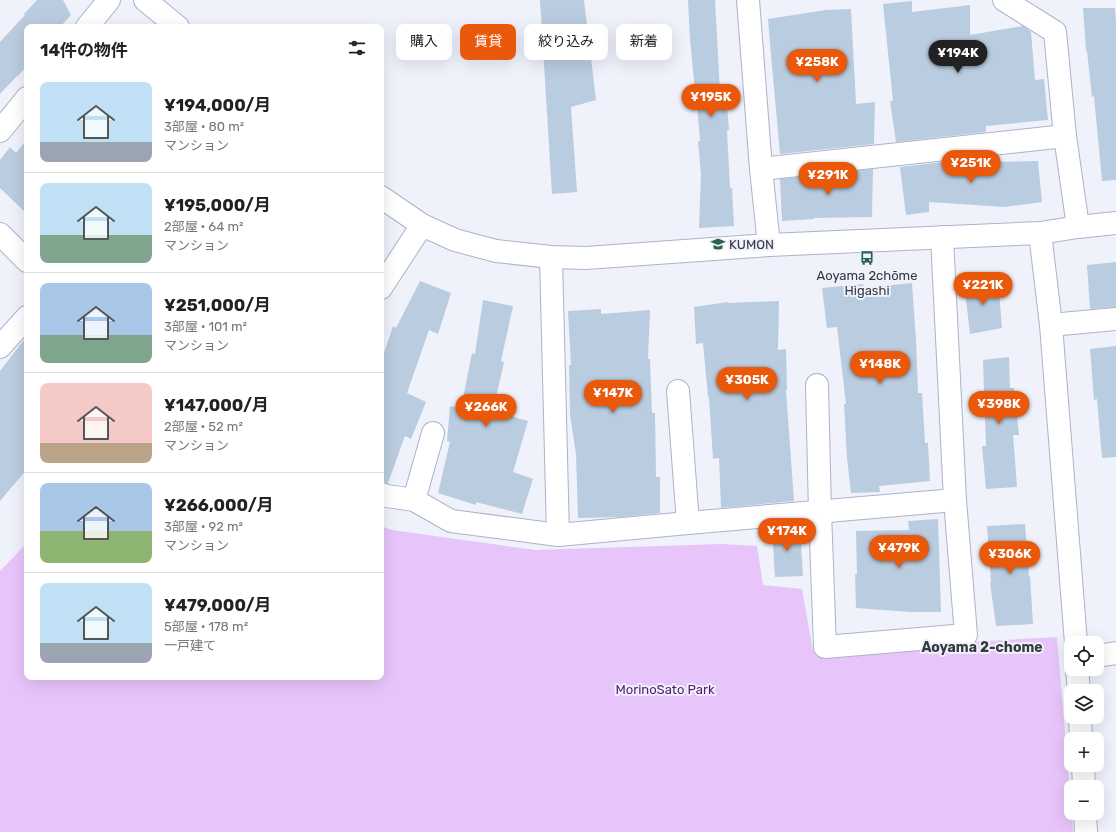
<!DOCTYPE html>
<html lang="ja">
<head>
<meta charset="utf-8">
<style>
	:root { --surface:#fff; --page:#f2f2f2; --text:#222; --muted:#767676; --line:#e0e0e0; --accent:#ea580c }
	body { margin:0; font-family:Rubik,"Noto Sans JP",sans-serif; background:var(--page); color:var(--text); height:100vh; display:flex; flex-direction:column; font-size:15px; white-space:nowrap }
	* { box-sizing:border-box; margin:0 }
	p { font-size:13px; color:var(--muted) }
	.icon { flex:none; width:22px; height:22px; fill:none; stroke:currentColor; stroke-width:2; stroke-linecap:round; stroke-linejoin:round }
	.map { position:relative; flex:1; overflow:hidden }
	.sheet { position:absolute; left:24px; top:24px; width:360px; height:656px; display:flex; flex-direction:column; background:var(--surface); border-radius:8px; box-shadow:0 4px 16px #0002 }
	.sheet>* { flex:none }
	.hud { position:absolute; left:396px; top:24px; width:380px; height:36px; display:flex; gap:8px }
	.buttons { position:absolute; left:1064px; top:636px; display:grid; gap:8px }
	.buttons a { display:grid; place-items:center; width:40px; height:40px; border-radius:8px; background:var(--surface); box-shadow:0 4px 16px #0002; font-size:20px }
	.price { position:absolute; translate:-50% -34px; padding:0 9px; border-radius:14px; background:var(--accent); color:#fff; font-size:13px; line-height:26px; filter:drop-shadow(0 1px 2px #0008) }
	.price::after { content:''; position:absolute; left:50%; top:24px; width:12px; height:9px; margin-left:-6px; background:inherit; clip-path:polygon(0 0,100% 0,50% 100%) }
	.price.active { background:#222; color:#fff }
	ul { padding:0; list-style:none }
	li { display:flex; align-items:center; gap:12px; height:100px; padding:0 16px }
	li+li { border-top:1px solid var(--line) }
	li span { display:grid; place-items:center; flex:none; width:112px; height:80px; border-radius:8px; color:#555 }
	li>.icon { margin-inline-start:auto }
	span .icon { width:48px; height:48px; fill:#fffc; stroke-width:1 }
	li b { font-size:17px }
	h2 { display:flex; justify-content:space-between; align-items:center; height:48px; padding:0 16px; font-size:17px }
	.chip { padding:0 14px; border-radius:8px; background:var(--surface); box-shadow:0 4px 16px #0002; font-size:14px; line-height:36px }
	.chip.active { background:var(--accent); color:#fff }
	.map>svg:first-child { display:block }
	.green { fill:#e7c4f9 }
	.building { fill:#baccdf }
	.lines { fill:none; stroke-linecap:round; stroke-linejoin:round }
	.minor-casing { stroke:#acb3ca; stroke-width:24 }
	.minor { stroke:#fff; stroke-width:22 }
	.labels { text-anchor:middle; stroke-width:4; stroke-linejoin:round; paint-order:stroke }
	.poi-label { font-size:13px; fill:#363942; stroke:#eff2fb; text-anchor:start }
	.park-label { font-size:13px; fill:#5a1774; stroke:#eff2fb }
	.neighbourhood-label { font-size:14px; font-weight:bold; fill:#363942; stroke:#eff2fb }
</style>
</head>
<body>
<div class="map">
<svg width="1116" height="832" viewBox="0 0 1116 832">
	<rect width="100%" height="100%" fill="#eff2fb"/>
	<!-- green -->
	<polygon class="green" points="381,526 392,530 535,550 722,544 757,546 763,585 802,589 813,651 1057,637 1071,803 1071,813 1072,813 1073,832 0,832 0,571 27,543 27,677 381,677"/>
	<!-- building -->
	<g class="building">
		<polygon points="37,0 63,0 71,15 60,27 27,27 27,66 17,77 17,76 0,94 0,42 25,15 24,14"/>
		<polygon points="540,0 584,0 596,100 571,107 577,192 552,194"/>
		<polygon points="688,0 715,0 720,92 726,92 729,130 727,131 730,188 732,188 734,226 699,228 701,174 698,141 700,141 696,91 695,91 690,39"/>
		<polygon points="912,1 912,12 970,5 970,35 1023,26 1031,32 1035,80 1044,79 1048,120 986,126 986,132 896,142 890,101 893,101 883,4"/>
		<polygon points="1083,8 1115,8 1116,22 1116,180 1102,181 1094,96 1092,97 1087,51 1086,51"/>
		<polygon points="851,9 856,104 875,102 874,144 780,154 771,55 768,19 826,10"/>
		<polygon points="27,139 27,214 0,188 0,160 10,147 16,153"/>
		<polygon points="988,157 988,162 1038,161 1042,202 1004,207 929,202 929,212 906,215 900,167"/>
		<polygon points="873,169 872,217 814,218 814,219 782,221 780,179"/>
		<polygon points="1116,262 1116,307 1090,309 1087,265"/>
		<polygon points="998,279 1002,328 970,334 964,282"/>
		<polygon points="420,281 451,293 438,334 429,330 407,393 426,402 411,439 405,436 388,483 381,482 381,362 393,326 396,328"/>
		<polygon points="912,283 916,340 918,393 922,393 925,443 928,443 930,481 879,486 880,492 851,493 847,458 844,404 846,404 837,327 827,328 822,288 863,284 864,288"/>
		<polygon points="483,300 513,306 501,361 504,362 493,411 528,421 513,472 533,479 522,514 476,502 476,505 438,493 450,442 447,441 450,406 461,408 472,353 475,354"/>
		<polygon points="779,301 778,350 786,349 787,390 786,390 794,501 721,508 719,458 713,459 709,397 708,397 703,343 696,344 694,307 728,302 728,303"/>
		<polygon points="601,309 601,314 650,310 648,359 650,359 652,413 655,413 656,477 660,477 660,513 621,517 578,518 576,454 570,415 569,365 571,365 568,311"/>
		<polygon points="27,336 27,469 0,501 0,371"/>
		<polygon points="1116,346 1116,457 1102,458 1097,399 1094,400 1090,349"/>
		<polygon points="1009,357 1010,388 1014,388 1019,435 1013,435 1017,487 986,489 982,446 986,446 983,360"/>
		<polygon points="938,519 941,612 911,612 856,608 855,574 857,574 856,531 909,530 908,521"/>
		<polygon points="1025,524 1029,576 1030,576 1033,624 996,626 990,583 991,582 987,526"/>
		<polygon points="796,526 796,529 800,529 803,576 775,577 772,528"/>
	</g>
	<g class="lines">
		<defs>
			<g id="minor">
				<polyline points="145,0 178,27"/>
				<polyline points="748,0 761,169 769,245"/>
				<polyline points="1004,0 1055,32 1065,136 1078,227"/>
				<polyline points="87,27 109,0"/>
				<polyline points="0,131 27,98"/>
				<polyline points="761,169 1065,136"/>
				<polyline points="381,197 422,225 455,240 496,251 551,257 586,258 769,245 1040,233 1078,227 1116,223"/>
				<polyline points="1040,233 1051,325 1076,643"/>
				<polyline points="0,234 27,261"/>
				<polyline points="551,257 558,535"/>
				<polyline points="381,288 422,225"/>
				<polyline points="1051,325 1116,319"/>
				<polyline points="0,347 27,317"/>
				<polyline points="817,385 820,512 825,647 966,635 955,500 942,237"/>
				<polyline points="678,391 688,523"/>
				<polyline points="381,494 387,496 414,500 451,521 558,535 688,523 955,500"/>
				<polyline points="414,500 433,433"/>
				<polyline points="1097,656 1116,653"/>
				<polyline points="1077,669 1079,691"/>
				<polyline points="1080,717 1081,739"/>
				<polyline points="1083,765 1084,787"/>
				<polyline points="1085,813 1086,832"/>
			</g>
		</defs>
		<!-- minor casing -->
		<use href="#minor" class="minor-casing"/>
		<!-- minor -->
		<use href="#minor" class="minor"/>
	</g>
	<!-- icons -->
	<defs>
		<symbol id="school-bare" viewBox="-9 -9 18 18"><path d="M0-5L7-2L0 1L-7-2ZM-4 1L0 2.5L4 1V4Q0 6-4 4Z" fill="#2a624a" stroke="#eff2fb" stroke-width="2.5" paint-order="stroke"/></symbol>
		<symbol id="bus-bare" viewBox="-9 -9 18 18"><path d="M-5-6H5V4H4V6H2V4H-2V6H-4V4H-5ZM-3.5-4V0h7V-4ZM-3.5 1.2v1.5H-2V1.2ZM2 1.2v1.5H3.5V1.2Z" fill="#2a624a" stroke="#eff2fb" stroke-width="2.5" paint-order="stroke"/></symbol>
	</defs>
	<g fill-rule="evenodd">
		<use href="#school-bare" x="708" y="234" width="20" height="20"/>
		<use href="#bus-bare" x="857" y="248" width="20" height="20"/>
	</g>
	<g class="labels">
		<!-- poi labels -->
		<g class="poi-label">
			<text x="729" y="249">KUMON</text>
			<text x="867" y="280" text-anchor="middle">Aoyama 2chōme<tspan x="867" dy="15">Higashi</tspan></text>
		</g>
		<!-- park labels -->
		<g class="park-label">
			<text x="665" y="694">MorinoSato Park</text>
		</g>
		<!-- neighbourhood labels -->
		<g class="neighbourhood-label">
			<text x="982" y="652">Aoyama 2-chome</text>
		</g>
	</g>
</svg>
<div class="buttons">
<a><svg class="icon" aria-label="locate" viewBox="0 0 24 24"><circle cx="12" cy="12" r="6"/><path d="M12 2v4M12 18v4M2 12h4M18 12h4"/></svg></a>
<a><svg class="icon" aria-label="layers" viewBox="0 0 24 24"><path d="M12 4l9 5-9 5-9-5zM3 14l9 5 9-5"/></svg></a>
<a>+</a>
<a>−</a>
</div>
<b class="price active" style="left:958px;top:74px">¥194K</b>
<b class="price" style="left:817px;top:83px">¥258K</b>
<b class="price" style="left:711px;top:118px">¥195K</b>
<b class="price" style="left:971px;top:184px">¥251K</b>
<b class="price" style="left:828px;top:196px">¥291K</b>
<b class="price" style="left:983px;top:306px">¥221K</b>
<b class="price" style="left:880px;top:385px">¥148K</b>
<b class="price" style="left:747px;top:401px">¥305K</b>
<b class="price" style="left:613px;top:414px">¥147K</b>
<b class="price" style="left:999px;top:425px">¥398K</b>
<b class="price" style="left:486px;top:428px">¥266K</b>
<b class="price" style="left:787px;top:552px">¥174K</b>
<b class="price" style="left:899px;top:569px">¥479K</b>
<b class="price" style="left:1010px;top:575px">¥306K</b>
<div class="hud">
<a class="chip">購入</a>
<a class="chip active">賃貸</a>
<a class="chip">絞り込み</a>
<a class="chip">新着</a>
</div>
<section class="sheet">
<h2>14件の物件<svg class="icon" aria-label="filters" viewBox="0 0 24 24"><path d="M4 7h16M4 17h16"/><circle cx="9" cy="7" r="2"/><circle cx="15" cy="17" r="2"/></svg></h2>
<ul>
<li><span style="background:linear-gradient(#bfe0f5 75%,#9aa5b1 0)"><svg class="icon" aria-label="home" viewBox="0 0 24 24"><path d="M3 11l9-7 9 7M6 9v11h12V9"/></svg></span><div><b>¥194,000/月</b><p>3部屋 · 80 m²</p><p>マンション</p></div></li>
<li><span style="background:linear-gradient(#bfe0f5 65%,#7fa58c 0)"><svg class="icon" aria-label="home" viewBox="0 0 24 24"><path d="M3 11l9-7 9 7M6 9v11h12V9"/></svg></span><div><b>¥195,000/月</b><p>2部屋 · 64 m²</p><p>マンション</p></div></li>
<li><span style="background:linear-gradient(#a9c7e8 65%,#7fa58c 0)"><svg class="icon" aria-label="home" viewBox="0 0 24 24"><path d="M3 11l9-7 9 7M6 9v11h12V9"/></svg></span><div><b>¥251,000/月</b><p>3部屋 · 101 m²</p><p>マンション</p></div></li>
<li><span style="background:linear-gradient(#f6c9c9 75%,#b9a48a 0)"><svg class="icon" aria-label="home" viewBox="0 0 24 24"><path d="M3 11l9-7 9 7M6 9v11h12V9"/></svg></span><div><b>¥147,000/月</b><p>2部屋 · 52 m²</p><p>マンション</p></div></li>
<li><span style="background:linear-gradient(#a9c7e8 60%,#8fb573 0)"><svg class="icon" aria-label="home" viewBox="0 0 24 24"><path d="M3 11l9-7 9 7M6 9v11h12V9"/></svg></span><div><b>¥266,000/月</b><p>3部屋 · 92 m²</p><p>マンション</p></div></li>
<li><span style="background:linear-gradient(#bfe0f5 75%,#9aa5b1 0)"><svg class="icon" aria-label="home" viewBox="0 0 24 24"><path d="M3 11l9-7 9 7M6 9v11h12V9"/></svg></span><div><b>¥479,000/月</b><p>5部屋 · 178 m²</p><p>一戸建て</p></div></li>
</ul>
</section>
</div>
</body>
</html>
